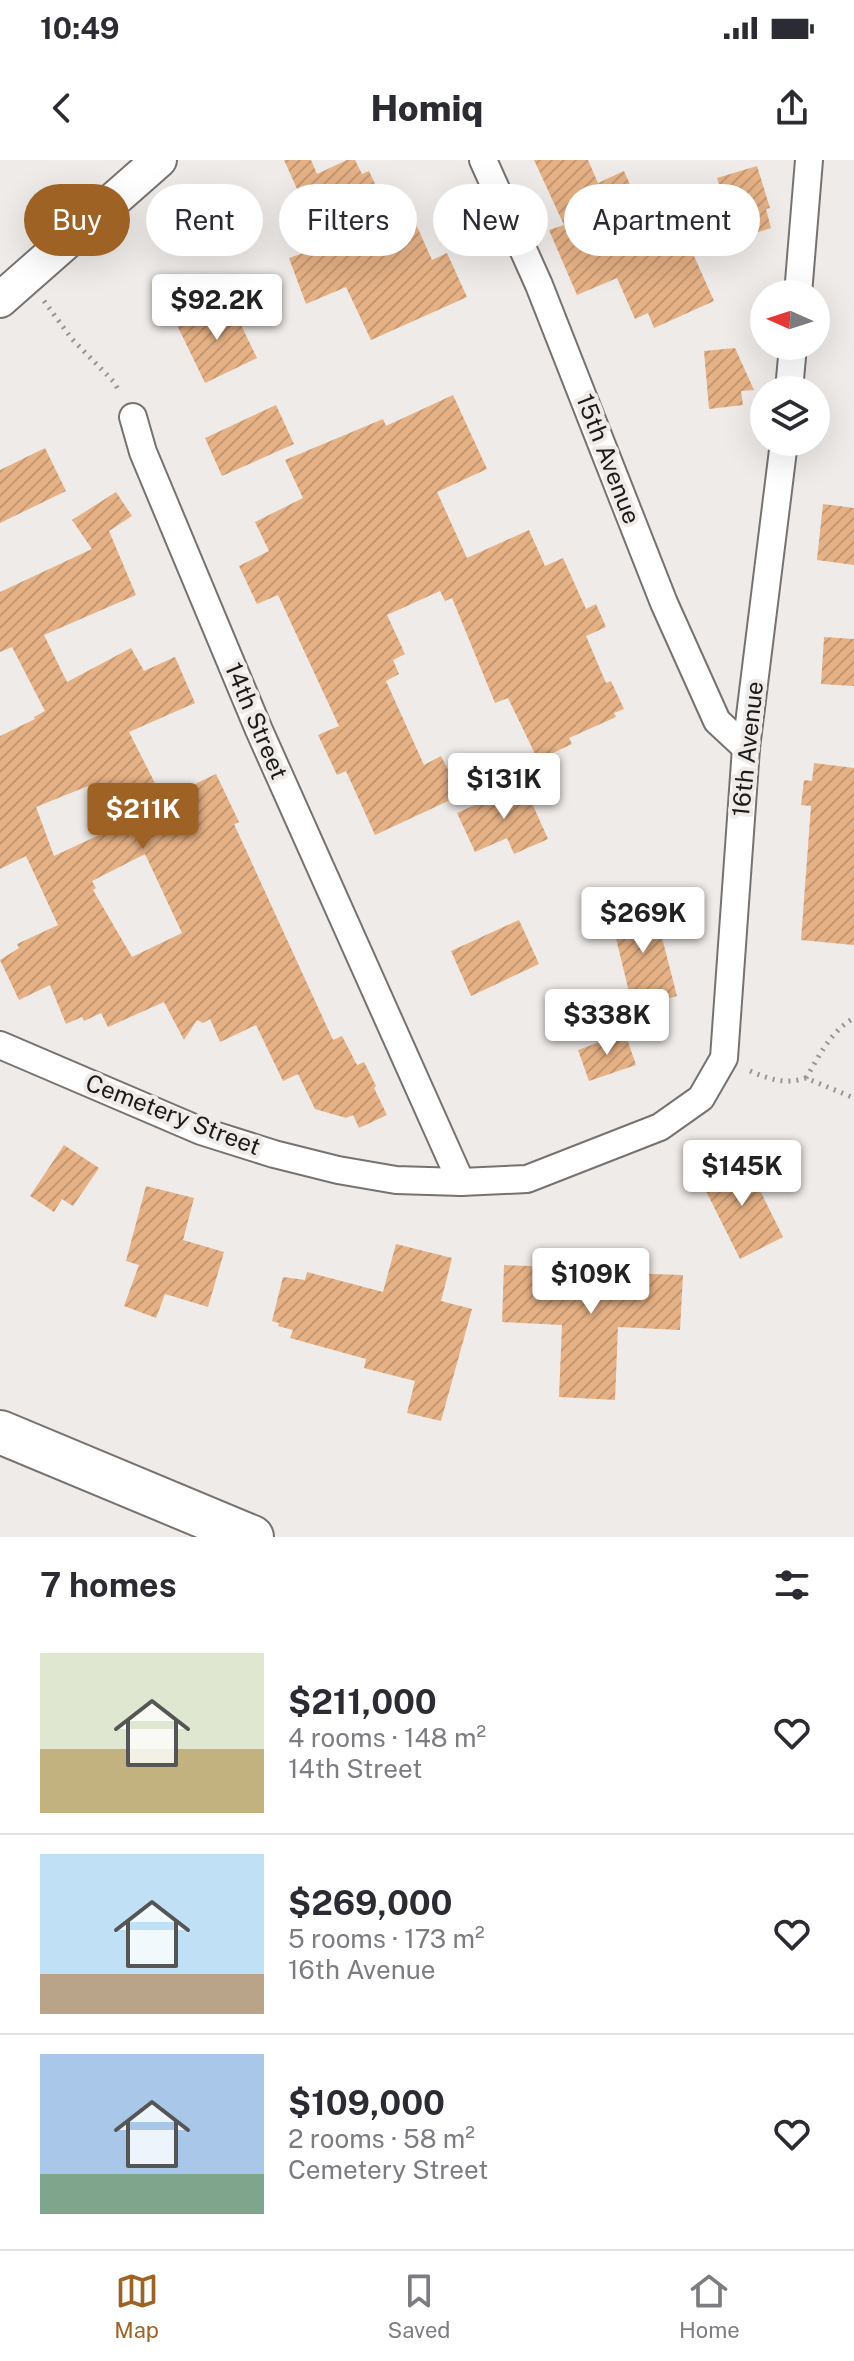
<!DOCTYPE html>
<html lang="en">
<head>
<meta charset="utf-8">
<style>
	:root { --surface:#fff; --page:#f2f2f3; --text:#2b2b33; --muted:#7c7c81; --line:#e1e1e2; --accent:#9e6324 }
	body { margin:0; font-family:"Public Sans",sans-serif; background:var(--page); color:var(--text); height:100vh; display:flex; flex-direction:column; font-size:30px; white-space:nowrap }
	* { box-sizing:border-box; margin:0 }
	p { font-size:26px; color:var(--muted) }
	.icon { flex:none; width:44px; height:44px; fill:none; stroke:currentColor; stroke-width:2; stroke-linecap:round; stroke-linejoin:round }
	.map { position:relative; height:1377px; overflow:hidden }
	.details { display:flex; flex-direction:column; background:var(--surface); flex:1 }
	.details>* { flex:none }
	.top-card { position:absolute; left:24px; top:24px; width:806px; height:72px; display:flex; gap:16px }
	.needle { width:52px; rotate:273deg }
	.buttons { position:absolute; left:750px; top:120px; display:grid; gap:16px }
	.buttons a { display:grid; place-items:center; width:80px; height:80px; border-radius:50%; background:var(--surface); box-shadow:0 8px 32px #0002; font-size:40px }
	.price { position:absolute; translate:-50% -68px; padding:0 18px; border-radius:8px; background:#fff; color:#222; font-size:26px; line-height:52px; filter:drop-shadow(0 2px 4px #0008) }
	.price::after { content:''; position:absolute; left:50%; top:48px; width:24px; height:18px; margin-left:-12px; background:inherit; clip-path:polygon(0 0,100% 0,50% 100%) }
	.price.on { background:var(--accent); color:#fff }
	ul { padding:0; list-style:none }
	li { display:flex; align-items:center; gap:24px; height:200px; padding:0 40px }
	li+li { border-top:2px solid var(--line) }
	li span { display:grid; place-items:center; flex:none; width:224px; height:160px; border-radius:0px; color:#555 }
	li>.icon { margin-inline-start:auto }
	span .icon { width:96px; height:96px; fill:#fffc; stroke-width:1 }
	li b { font-size:34px }
	h2 { display:flex; justify-content:space-between; align-items:center; height:96px; padding:0 40px; font-size:34px }
	.pill { padding:0 28px; border-radius:36px; background:var(--surface); box-shadow:0 8px 32px #0002; font-size:28px; line-height:72px }
	.pill.on { background:var(--accent); color:#fff }
	.status { display:flex; justify-content:space-between; align-items:center; height:56px; padding:0 40px; background:var(--surface); direction:ltr }
	.status svg { height:22px; fill:currentColor }
	header { display:flex; justify-content:space-between; align-items:center; height:104px; padding:0 40px; background:var(--surface); font-size:36px; font-weight:800 }
	.menu { display:flex; justify-content:space-around; align-items:center; height:112px; border-top:2px solid var(--line); background:var(--surface); font-size:22px; color:var(--muted) }
	.menu a { display:grid; justify-items:center; gap:4px }
	.menu .on { color:var(--accent) }
	.map>svg:first-child { display:block }
	.building { fill:url(#building-hatch); fill-rule:evenodd }
	.lines { fill:none; stroke-linecap:round; stroke-linejoin:round }
	.minor-casing { stroke:#767270; stroke-width:30 }
	.tertiary-casing { stroke:#767270; stroke-width:38 }
	.primary-casing { stroke:#767270; stroke-width:46 }
	.path { stroke:#989593; stroke-width:5; stroke-dasharray:2 6; stroke-linecap:butt }
	.minor { stroke:#fff; stroke-width:26 }
	.tertiary { stroke:#fff; stroke-width:34 }
	.primary { stroke:#fff; stroke-width:42 }
	.labels { text-anchor:middle; stroke-width:8; stroke-linejoin:round; paint-order:stroke }
	.street-label { font-size:24px; fill:#1c1b1a; stroke:#efebe8 }
</style>
</head>
<body>
<div class="status"><b>10:49</b><svg viewBox="0 0 49 12"><path d="M0 12V9h3v3zM5 12V6h3v6zM10 12V3h3v9zM15 12V0h3v12zM26 1h20v11H26zM47 4h2v5h-2z"/></svg></div>
<header><svg class="icon" aria-label="back" viewBox="0 0 24 24"><path d="M15 5l-7 7 7 7"/></svg>Homiq<svg class="icon" aria-label="share" viewBox="0 0 24 24"><path d="M12 15V3M7 8l5-5 5 5M5 13v7h14v-7"/></svg></header>
<div class="map">
<svg width="854" height="1377" viewBox="0 0 854 1377">
	<defs>
		<pattern id="building-hatch" width="6" height="6" patternUnits="userSpaceOnUse" patternTransform="scale(2)"><rect width="6" height="6" fill="#e6b185"/><path d="M-1 1l2-2M0 6l6-6M5 7l2-2" fill="none" stroke="#c59872"/></pattern>
	</defs>
	<rect width="100%" height="100%" fill="#efebe8"/>
	<!-- building -->
	<g class="building">
		<polygon points="284,0 311,0 317,14 347,0 355,0 362,14 369,11 388,52 407,44 432,100 447,93 467,137 371,180 346,127 306,144 289,98 323,86"/>
		<polygon points="534,0 588,0 598,23 624,11 651,72 678,60 714,141 654,168 648,153 635,159 617,118 577,135 549,70 564,65"/>
		<polygon points="757,6 770,48 766,49 771,68 746,76 740,55 729,58 717,18"/>
		<polygon points="229,140 257,198 205,223 177,165"/>
		<polygon points="735,188 754,230 741,231 743,245 709,249 704,191"/>
		<polygon points="453,235 487,309 437,332 467,398 529,370 545,406 563,398 586,449 596,444 606,467 586,476 606,523 611,521 624,549 614,553 616,557 569,578 572,584 538,600 508,538 495,543 452,438 445,441 440,431 387,455 405,494 393,500 399,514 386,521 424,605 441,596 461,635 375,675 346,611 337,615 318,575 339,566 278,435 257,444 239,406 269,391 255,362 303,338 285,300 383,259 386,266"/>
		<polygon points="276,245 294,284 222,316 205,278"/>
		<polygon points="45,288 66,331 0,363 0,310"/>
		<path d="M116 332 132 356 109 371 136 435 44 475 67 522 131 488 144 511 175 497 195 543 129 572 163 639 216 614 239 662 234 664 333 880 342 876 357 905 364 902 376 926 374 928 387 955 359 968 353 955 346 958 315 949 298 914 283 921 256 865 220 882 210 859 203 863 197 860 184 880 164 842 108 867 101 853 84 861 82 857 66 864 50 825 19 840 0 800 19 788 17 784 58 765 26 696 0 709V576L35 559 34 557 45 551 12 487 0 492V432L92 389 72 360ZM88 626 110 670 54 696 36 647ZM145 694 182 773 132 797 93 730 96 728 92 721Z"/>
		<polygon points="823,344 854,348 854,405 817,400"/>
		<polygon points="824,477 854,479 854,526 821,524"/>
		<polygon points="814,603 854,608 854,785 801,780 811,646 801,645 804,620 812,621"/>
		<polygon points="523,623 548,679 514,694 507,678 475,692 457,653"/>
		<polygon points="653,743 677,836 633,848 610,754"/>
		<polygon points="519,760 539,804 471,836 451,791"/>
		<polygon points="625,873 636,905 589,921 578,890"/>
		<polygon points="64,985 99,1008 73,1046 62,1039 54,1052 30,1036"/>
		<polygon points="744,998 783,1077 740,1099 700,1019"/>
		<polygon points="146,1026 194,1038 183,1080 224,1092 208,1147 165,1134 156,1158 124,1146 139,1105 126,1101"/>
		<polygon points="396,1084 452,1098 441,1141 472,1149 441,1261 407,1253 415,1221 364,1208 366,1199 290,1178 293,1170 278,1166 279,1163 272,1161 283,1117 305,1120 307,1112 383,1132"/>
		<polygon points="504,1105 622,1109 622,1113 683,1115 680,1170 618,1167 615,1240 559,1237 562,1165 502,1162"/>
	</g>
	<g class="lines">
		<defs>
			<g id="minor">
				<polyline points="483,0 539,125 664,443 717,561 746,588"/>
				<polyline points="798,134 809,0"/>
				<polyline points="789,230 793,186"/>
				<polyline points="133,257 143,292 259,570 461,1022"/>
				<polyline points="0,885 201,971 274,994 338,1010 396,1020 461,1022 527,1019 660,967 701,938 724,898 746,588 784,282"/>
			</g>
			<polyline id="tertiary" points="0,140 159,0"/>
			<polyline id="primary" points="0,1272 252,1377"/>
		</defs>
		<!-- minor casing -->
		<use href="#minor" class="minor-casing"/>
		<!-- tertiary casing -->
		<use href="#tertiary" class="tertiary-casing"/>
		<!-- primary casing -->
		<use href="#primary" class="primary-casing"/>
		<!-- path -->
		<g class="path">
			<polyline points="44,141 72,179 114,222 119,231"/>
			<path d="M750 911C769 919 785 925 806 918L854 938"/>
			<path d="M806 918C819 896 831 871 854 858"/>
		</g>
		<!-- minor -->
		<use href="#minor" class="minor"/>
		<!-- tertiary -->
		<use href="#tertiary" class="tertiary"/>
		<!-- primary -->
		<use href="#primary" class="primary"/>
	</g>
	<g class="labels">
		<!-- street labels -->
		<g class="street-label">
			<text transform="translate(608 299) rotate(69)" y="8">15th Avenue</text>
			<text transform="translate(256 561) rotate(67)" y="8">14th Street</text>
			<text transform="translate(748 589) rotate(-84)" y="8">16th Avenue</text>
			<text transform="translate(173 955) rotate(21)" y="8">Cemetery Street</text>
		</g>
	</g>
</svg>
<div class="buttons">
<a><svg class="needle" viewBox="-14 -14 28 28"><path d="M0-13l5 13h-10z" fill="#e53935"/><path d="M0 13l5-13h-10z" fill="#7c7c81"/></svg></a>
<a><svg class="icon" aria-label="layers" viewBox="0 0 24 24"><path d="M12 4l9 5-9 5-9-5zM3 14l9 5 9-5"/></svg></a>
</div>
<b class="price" style="left:217px;top:182px">$92.2K</b>
<b class="price" style="left:504px;top:661px">$131K</b>
<b class="price on" style="left:143px;top:691px">$211K</b>
<b class="price" style="left:643px;top:795px">$269K</b>
<b class="price" style="left:607px;top:897px">$338K</b>
<b class="price" style="left:742px;top:1048px">$145K</b>
<b class="price" style="left:591px;top:1156px">$109K</b>
<div class="top-card">
<a class="pill on">Buy</a>
<a class="pill">Rent</a>
<a class="pill">Filters</a>
<a class="pill">New</a>
<a class="pill">Apartment</a>
</div>
</div>
<section class="details">
<h2>7 homes<svg class="icon" aria-label="filters" viewBox="0 0 24 24"><path d="M4 7h16M4 17h16"/><circle cx="9" cy="7" r="2"/><circle cx="15" cy="17" r="2"/></svg></h2>
<ul>
<li><span style="background:linear-gradient(#dfe7d0 60%,#c2b280 0)"><svg class="icon" aria-label="home" viewBox="0 0 24 24"><path d="M3 11l9-7 9 7M6 9v11h12V9"/></svg></span><div><b>$211,000</b><p>4 rooms · 148 m²</p><p>14th Street</p></div><svg class="icon" aria-label="heart" viewBox="0 0 24 24"><path d="M12 20l-8-8c-3-5 5-10 8-4 3-6 11-1 8 4z"/></svg></li>
<li><span style="background:linear-gradient(#bfe0f5 75%,#b9a48a 0)"><svg class="icon" aria-label="home" viewBox="0 0 24 24"><path d="M3 11l9-7 9 7M6 9v11h12V9"/></svg></span><div><b>$269,000</b><p>5 rooms · 173 m²</p><p>16th Avenue</p></div><svg class="icon" aria-label="heart" viewBox="0 0 24 24"><path d="M12 20l-8-8c-3-5 5-10 8-4 3-6 11-1 8 4z"/></svg></li>
<li><span style="background:linear-gradient(#a9c7e8 75%,#7fa58c 0)"><svg class="icon" aria-label="home" viewBox="0 0 24 24"><path d="M3 11l9-7 9 7M6 9v11h12V9"/></svg></span><div><b>$109,000</b><p>2 rooms · 58 m²</p><p>Cemetery Street</p></div><svg class="icon" aria-label="heart" viewBox="0 0 24 24"><path d="M12 20l-8-8c-3-5 5-10 8-4 3-6 11-1 8 4z"/></svg></li>
</ul>
</section>
<nav class="menu">
<a class="on"><svg class="icon" aria-label="map" viewBox="0 0 24 24"><path d="M3 6l6-2 6 2 6-2v14l-6 2-6-2-6 2zM9 4v14M15 6v14"/></svg>Map</a>
<a><svg class="icon" aria-label="saved" viewBox="0 0 24 24"><path d="M7 4h10v16l-5-4-5 4z"/></svg>Saved</a>
<a><svg class="icon" aria-label="home" viewBox="0 0 24 24"><path d="M3 11l9-7 9 7M6 9v11h12V9"/></svg>Home</a>
</nav>
</body>
</html>
